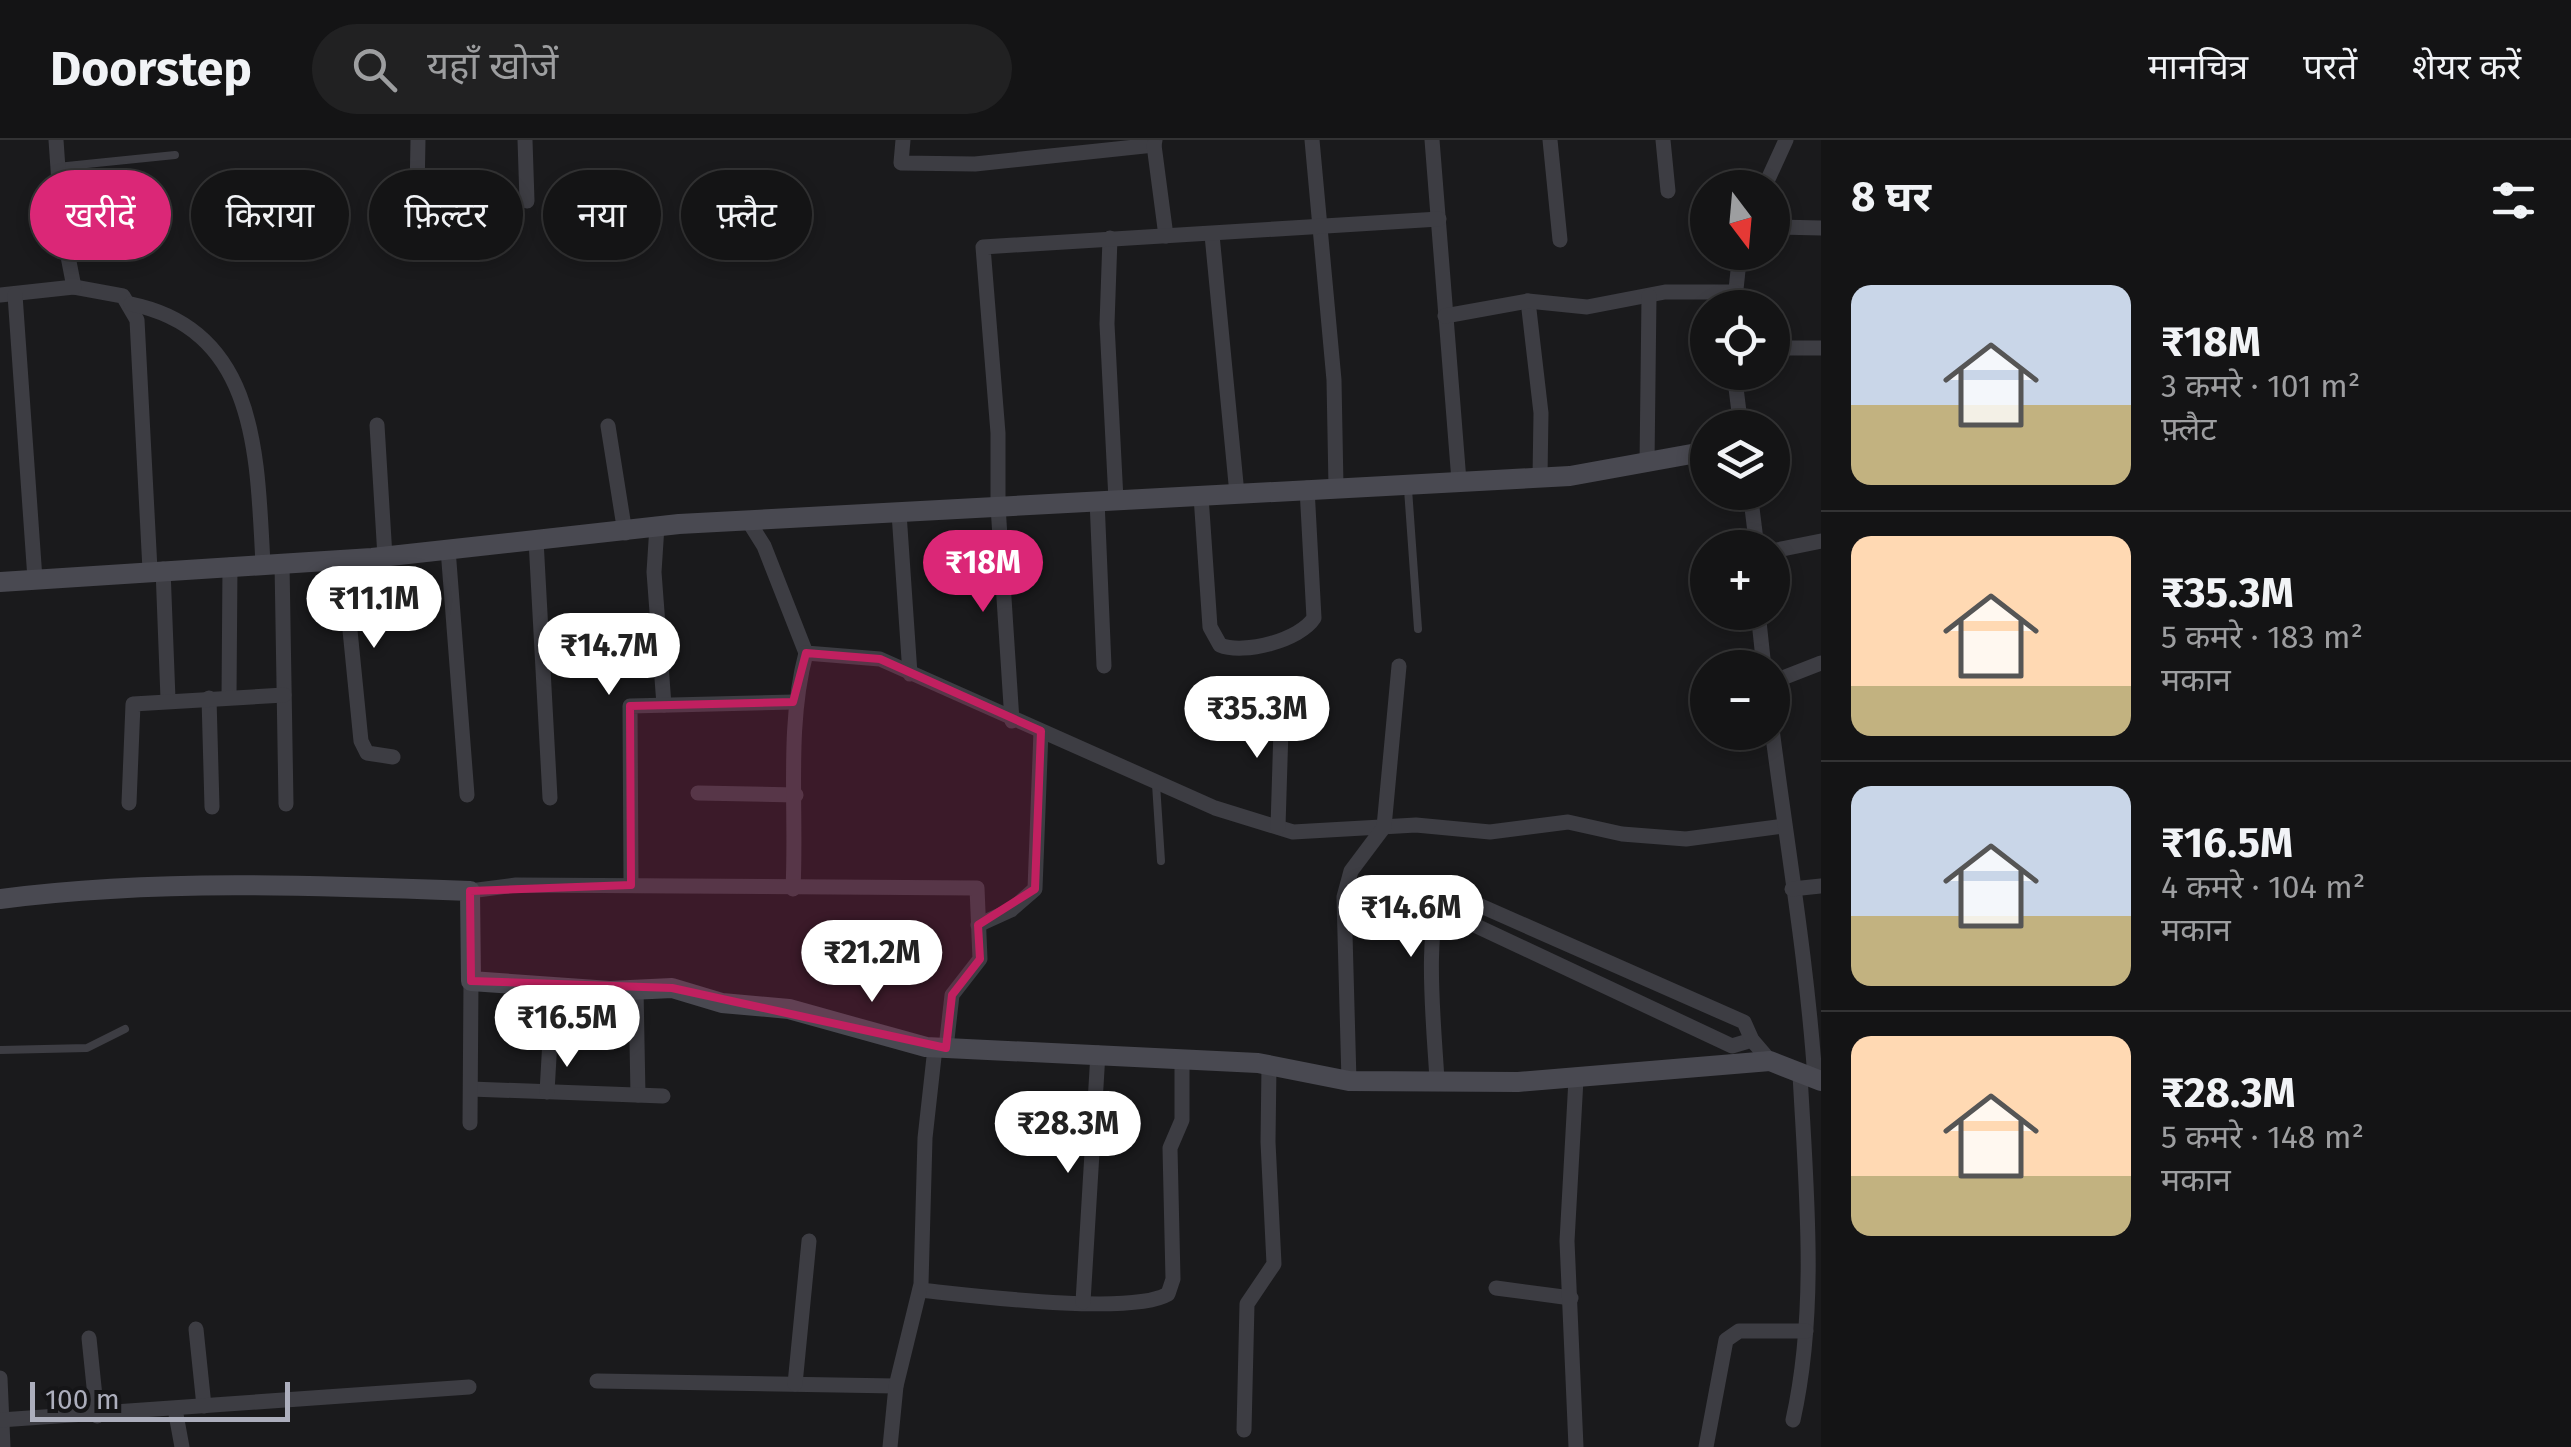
<!DOCTYPE html>
<html lang="hi">
<head>
<meta charset="utf-8">
<style>
	:root { --surface:#141415; --page:#212122; --text:#f1f3f6; --muted:#9d9ea0; --line:#333334; --accent:#db2777 }
	body { margin:0; font-family:"Fira Sans","Noto Sans Devanagari",sans-serif; background:var(--page); color:var(--text); height:100vh; display:flex; flex-direction:column; font-size:38px; white-space:nowrap }
	* { box-sizing:border-box; margin:0 }
	p { font-size:32px; color:var(--muted) }
	.icon { flex:none; width:55px; height:55px; fill:none; stroke:currentColor; stroke-width:2; stroke-linecap:round; stroke-linejoin:round }
	.map { position:relative; flex:1; overflow:hidden }
	.side { display:flex; flex-direction:column; background:var(--surface); width:750px }
	.side>* { flex:none }
	.hud { position:absolute; left:30px; top:30px; width:950px; height:90px; display:flex; gap:20px }
	.needle { width:65px; rotate:164deg }
	.buttons { position:absolute; left:1690px; top:30px; display:grid; gap:20px }
	.buttons a { display:grid; place-items:center; width:100px; height:100px; border-radius:50%; background:var(--surface); box-shadow:0 5px 15px #0003,0 0 0 2px var(--line); font-size:50px }
	.scale { position:absolute; left:30px; bottom:25px; width:260px; box-sizing:border-box; padding-left:10px; border:5px solid #acaebc; border-top:0; font-size:28px; line-height:35px; white-space:nowrap; color:#acaebc; -webkit-text-stroke:8px #151517; paint-order:stroke }
	.price { position:absolute; translate:-50% -85px; padding:0 22px; border-radius:35px; background:#fff; color:#222; font-size:32px; line-height:65px; filter:drop-shadow(0 2px 5px #0008) }
	.price::after { content:''; position:absolute; left:50%; top:60px; width:30px; height:22px; margin-left:-15px; background:inherit; clip-path:polygon(0 0,100% 0,50% 100%) }
	.price.on { background:var(--accent); color:#fff }
	ul { padding:0; list-style:none }
	li { display:flex; align-items:center; gap:30px; height:250px; padding:0 30px }
	li+li { border-top:2px solid var(--line) }
	li span { display:grid; place-items:center; flex:none; width:280px; height:200px; border-radius:20px; color:#555 }
	li>.icon { margin-inline-start:auto }
	span .icon { width:120px; height:120px; fill:#fffc; stroke-width:1 }
	li b { font-size:42px }
	h2 { display:flex; justify-content:space-between; align-items:center; height:120px; padding:0 30px; font-size:42px }
	.pill { padding:0 35px; border-radius:45px; background:var(--surface); box-shadow:0 5px 15px #0003,0 0 0 2px var(--line); font-size:35px; line-height:90px }
	.pill.on { background:var(--accent); color:#fff }
	header { display:flex; align-items:center; gap:60px; box-sizing:border-box; height:140px; padding:0 50px; background:var(--surface); border-bottom:2px solid var(--line) }
	header strong { font-size:48px }
	nav { display:flex; gap:55px; margin-inline-start:auto; font-size:35px }
	.search { width:700px; height:90px; background:var(--page); display:flex; align-items:center; gap:25px; box-sizing:border-box; padding:0 35px; border-radius:55px; color:var(--muted); font-size:38px }
	main { display:flex; flex:1; min-height:0 }
	.map>svg:first-child { display:block }
	.lines { fill:none; stroke-linecap:round; stroke-linejoin:round }
	.lane { stroke:#3d3d43; stroke-width:8 }
	.street { stroke:#3d3d43; stroke-width:15 }
	.secondary { stroke:#494951; stroke-width:20 }
	.marked { fill:#c12060; fill-opacity:0.2; stroke:#c12060; stroke-width:8; stroke-linejoin:round }
</style>
</head>
<body>
<header>
<strong>Doorstep</strong>
<div class="search"><svg class="icon" aria-label="search" viewBox="0 0 24 24"><circle cx="10" cy="10" r="6"/><path d="M15 15l6 6"/></svg>यहाँ खोजें</div>
<nav><a>मानचित्र</a><a>परतें</a><a>शेयर करें</a></nav>
</header>
<main>
<div class="map">
<svg width="1821" height="1307" viewBox="0 0 1821 1307">
	<rect width="100%" height="100%" fill="#1a1a1c"/>
	<g class="lines">
		<!-- lane -->
		<g class="lane">
			<polyline points="57,27 175,15"/>
			<polyline points="1408,349 1418,489"/>
			<polyline points="1156,644 1161,721"/>
			<polyline points="0,910 87,908 125,889"/>
		</g>
		<!-- street -->
		<g class="street">
			<polyline points="525,0 527,61"/>
			<polyline points="903,0 901,23 975,24 1154,5 1155,0"/>
			<polyline points="1312,0 1334,240 1336,347"/>
			<polyline points="1432,0 1459,341"/>
			<polyline points="1550,0 1560,100"/>
			<polyline points="1663,0 1668,51"/>
			<polyline points="1154,5 1166,96"/>
			<polyline points="1764,48 1786,0"/>
			<polyline points="1772,87 1821,88"/>
			<polyline points="1212,95 1237,354"/>
			<polyline points="1110,98 1107,184 1116,360"/>
			<polyline points="416,106 418,0"/>
			<polyline points="74,147 123,156 137,180 150,430"/>
			<polyline points="0,155 74,147 62,86 56,0"/>
			<polyline points="15,155 35,439"/>
			<polyline points="1528,161 1541,273 1540,337"/>
			<path d="M131 164C259 190 257 318 263 424"/>
			<polyline points="1734,168 1740,112"/>
			<polyline points="1445,176 1528,161 1587,167 1665,152 1734,152"/>
			<polyline points="1772,208 1821,208"/>
			<polyline points="1734,232 1741,288"/>
			<polyline points="377,285 385,417"/>
			<polyline points="608,286 625,393"/>
			<polyline points="1647,324 1649,156"/>
			<polyline points="1750,352 1757,408"/>
			<path d="M1201 356 1210 487 1220 505C1244 515 1300 500 1314 478L1307 348"/>
			<polyline points="1097,360 1104,526"/>
			<polyline points="899,373 910,534"/>
			<polyline points="749,382 764,406 806,513 880,519 1215,668 1293,692 1416,685 1490,692 1568,682 1622,694 1686,699 1784,686"/>
			<polyline points="657,386 654,432 664,565"/>
			<polyline points="536,400 550,658"/>
			<polyline points="448,409 467,655"/>
			<polyline points="1772,411 1821,401"/>
			<polyline points="343,420 361,601 367,613 393,617"/>
			<polyline points="282,423 286,664"/>
			<polyline points="163,429 168,559"/>
			<polyline points="1758,472 1764,528"/>
			<polyline points="1772,542 1821,523"/>
			<polyline points="229,557 230,425"/>
			<polyline points="209,558 212,667"/>
			<polyline points="1012,581 998,366 998,293 983,107 1439,79"/>
			<path d="M1772 589C1787 706 1807 821 1815 939"/>
			<polyline points="698,653 796,655"/>
			<polyline points="129,663 133,564 284,555"/>
			<polyline points="1278,687 1282,556"/>
			<polyline points="631,745 630,566 793,562"/>
			<path d="M793 749C797 670 786 588 806 513"/>
			<polyline points="1792,749 1821,746"/>
			<polyline points="470,751 516,745 977,748 980,819 952,855 946,908"/>
			<polyline points="1436,767 1732,906 1752,900"/>
			<polyline points="978,785 1011,770 1035,749 1041,591"/>
			<polyline points="636,849 638,955"/>
			<polyline points="1349,941 1344,757 1351,731 1384,687 1399,526"/>
			<path d="M1437 942C1436 906 1420 771 1447 751L1744 882 1752 900 1770 921"/>
			<polyline points="471,949 663,956"/>
			<polyline points="547,952 553,848"/>
			<polyline points="470,983 471,841"/>
			<polyline points="1496,1148 1571,1158"/>
			<path d="M920 1150C968 1155 1131 1176 1168 1154L1173 1139 1170 1008 1182 980V922"/>
			<polyline points="1083,1162 1098,913"/>
			<polyline points="196,1189 204,1266"/>
			<polyline points="89,1198 97,1276"/>
			<polyline points="0,1238 3,1307"/>
			<polyline points="597,1241 896,1246"/>
			<polyline points="795,1244 809,1101"/>
			<polyline points="175,1269 182,1307"/>
			<polyline points="0,1280 469,1247"/>
			<path d="M1793 1280C1818 1168 1806 1048 1800 934"/>
			<polyline points="1244,1290 1247,1164 1274,1124 1268,1002 1269,925"/>
			<polyline points="890,1307 896,1246 921,1144 925,998 935,908"/>
			<polyline points="1576,1307 1567,1101 1576,939"/>
			<polyline points="1706,1307 1726,1200 1739,1191 1806,1191"/>
		</g>
		<!-- secondary -->
		<g class="secondary">
			<polyline points="0,442 372,418 679,384 1570,336 1708,311"/>
			<path d="M0 759C155 739 314 745 470 751L471 841 610 851 672 848 722 863 789 869 926 907 1258 923 1349 941 1518 942 1770 921 1821 941"/>
		</g>
	</g>
	<!-- marked area -->
	<path class="marked" d="M806 513 880 519 1041 591 1035 749 978 785 980 819 952 855 946 908 672 848 471 841 470 751 631 745 630 566 793 562Z"/>
</svg>
<div class="buttons">
<a><svg class="needle" viewBox="-14 -14 28 28"><path d="M0-13l5 13h-10z" fill="#e53935"/><path d="M0 13l5-13h-10z" fill="#9d9ea0"/></svg></a>
<a><svg class="icon" aria-label="locate" viewBox="0 0 24 24"><circle cx="12" cy="12" r="6"/><path d="M12 2v4M12 18v4M2 12h4M18 12h4"/></svg></a>
<a><svg class="icon" aria-label="layers" viewBox="0 0 24 24"><path d="M12 4l9 5-9 5-9-5zM3 14l9 5 9-5"/></svg></a>
<a>+</a>
<a>−</a>
</div>
<div class="scale">100 m</div>
<b class="price on" style="left:983px;top:475px">₹18M</b>
<b class="price" style="left:374px;top:511px">₹11.1M</b>
<b class="price" style="left:609px;top:558px">₹14.7M</b>
<b class="price" style="left:1257px;top:621px">₹35.3M</b>
<b class="price" style="left:1411px;top:820px">₹14.6M</b>
<b class="price" style="left:872px;top:865px">₹21.2M</b>
<b class="price" style="left:567px;top:930px">₹16.5M</b>
<b class="price" style="left:1068px;top:1036px">₹28.3M</b>
<div class="hud">
<a class="pill on">खरीदें</a>
<a class="pill">किराया</a>
<a class="pill">फ़िल्टर</a>
<a class="pill">नया</a>
<a class="pill">फ़्लैट</a>
</div>
</div>
<section class="side">
<h2>8 घर<svg class="icon" aria-label="filters" viewBox="0 0 24 24"><path d="M4 7h16M4 17h16"/><circle cx="9" cy="7" r="2"/><circle cx="15" cy="17" r="2"/></svg></h2>
<ul>
<li><span style="background:linear-gradient(#c9d6e8 60%,#c2b280 0)"><svg class="icon" aria-label="home" viewBox="0 0 24 24"><path d="M3 11l9-7 9 7M6 9v11h12V9"/></svg></span><div><b>₹18M</b><p>3 कमरे · 101 m²</p><p>फ़्लैट</p></div></li>
<li><span style="background:linear-gradient(#ffd9b3 75%,#c2b280 0)"><svg class="icon" aria-label="home" viewBox="0 0 24 24"><path d="M3 11l9-7 9 7M6 9v11h12V9"/></svg></span><div><b>₹35.3M</b><p>5 कमरे · 183 m²</p><p>मकान</p></div></li>
<li><span style="background:linear-gradient(#c9d6e8 65%,#c2b280 0)"><svg class="icon" aria-label="home" viewBox="0 0 24 24"><path d="M3 11l9-7 9 7M6 9v11h12V9"/></svg></span><div><b>₹16.5M</b><p>4 कमरे · 104 m²</p><p>मकान</p></div></li>
<li><span style="background:linear-gradient(#ffd9b3 70%,#c2b280 0)"><svg class="icon" aria-label="home" viewBox="0 0 24 24"><path d="M3 11l9-7 9 7M6 9v11h12V9"/></svg></span><div><b>₹28.3M</b><p>5 कमरे · 148 m²</p><p>मकान</p></div></li>
</ul>
</section>
</main>
</body>
</html>
